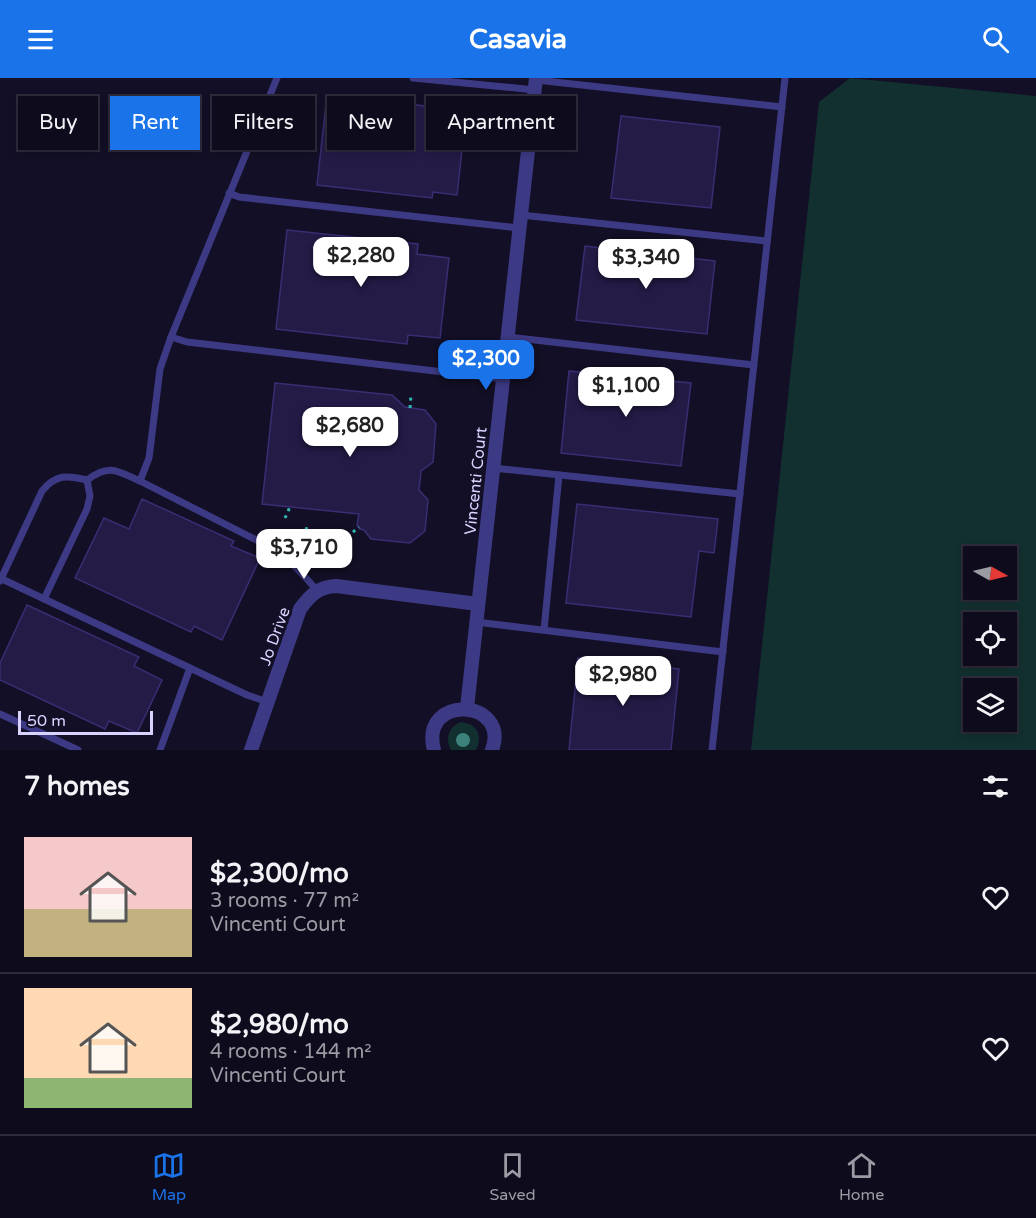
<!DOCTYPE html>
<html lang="en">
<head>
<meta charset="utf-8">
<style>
	:root { --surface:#0e0b1c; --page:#171425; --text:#f1f3f6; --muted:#9b9ba3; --line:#2e2b3b; --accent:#1a73e8 }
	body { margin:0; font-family:"Varela Round",sans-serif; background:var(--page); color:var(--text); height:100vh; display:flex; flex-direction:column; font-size:22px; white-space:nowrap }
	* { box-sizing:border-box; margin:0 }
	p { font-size:20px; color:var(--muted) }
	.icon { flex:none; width:33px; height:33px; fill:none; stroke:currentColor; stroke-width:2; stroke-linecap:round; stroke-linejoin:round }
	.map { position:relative; height:672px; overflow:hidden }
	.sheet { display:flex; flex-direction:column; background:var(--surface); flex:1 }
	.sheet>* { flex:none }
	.hud { position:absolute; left:18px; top:18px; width:600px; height:54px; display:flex; gap:12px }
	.needle { width:39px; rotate:98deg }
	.tools { position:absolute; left:963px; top:468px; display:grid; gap:12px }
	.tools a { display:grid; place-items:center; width:54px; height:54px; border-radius:0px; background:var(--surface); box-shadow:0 3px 9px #0003,0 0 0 2px var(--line); font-size:30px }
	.scale { position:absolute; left:18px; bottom:15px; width:135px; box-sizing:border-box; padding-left:6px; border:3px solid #d9d4ff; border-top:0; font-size:16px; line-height:21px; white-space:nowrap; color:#d9d4ff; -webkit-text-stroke:4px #130f26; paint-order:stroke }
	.price { position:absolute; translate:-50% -51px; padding:0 14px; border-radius:12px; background:#fff; color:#222; font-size:20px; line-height:39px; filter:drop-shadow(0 2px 3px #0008) }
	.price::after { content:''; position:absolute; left:50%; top:36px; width:18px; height:14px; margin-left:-9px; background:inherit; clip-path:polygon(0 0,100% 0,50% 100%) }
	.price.selected { background:var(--accent); color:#fff }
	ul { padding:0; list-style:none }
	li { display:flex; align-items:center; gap:18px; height:150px; padding:0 24px }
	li+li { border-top:2px solid var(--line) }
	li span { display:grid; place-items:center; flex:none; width:168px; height:120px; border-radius:0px; color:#555 }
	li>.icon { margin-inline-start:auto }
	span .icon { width:72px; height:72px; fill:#fffc; stroke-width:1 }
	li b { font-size:26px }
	h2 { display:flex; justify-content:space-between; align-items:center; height:72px; padding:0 24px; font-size:26px }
	.pill { padding:0 21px; border-radius:0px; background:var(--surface); box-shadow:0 3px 9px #0003,0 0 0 2px var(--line); font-size:21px; line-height:54px }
	.pill.selected { background:var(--accent); color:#fff }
	header { display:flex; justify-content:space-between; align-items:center; height:78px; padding:0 24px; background:var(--accent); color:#fff; font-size:27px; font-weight:800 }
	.menu { display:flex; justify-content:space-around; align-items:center; height:84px; border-top:2px solid var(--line); background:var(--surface); font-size:16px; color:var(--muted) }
	.menu a { display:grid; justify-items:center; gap:3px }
	.menu .selected { color:var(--accent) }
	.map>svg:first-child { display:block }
	.green { fill:#12302f; fill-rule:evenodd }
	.building { fill:#241b47; stroke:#3b2d73; stroke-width:1.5 }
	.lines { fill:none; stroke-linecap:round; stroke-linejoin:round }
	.path { stroke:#2fb8b0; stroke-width:3; stroke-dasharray:3 4.5; stroke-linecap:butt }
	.service { stroke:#3d3a85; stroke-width:7 }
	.minor { stroke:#3d3a85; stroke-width:14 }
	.tree { fill:#3d827b }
	.labels { text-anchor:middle; stroke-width:6; stroke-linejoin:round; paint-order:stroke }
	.street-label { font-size:16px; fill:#d9d4ff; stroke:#130f26 }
</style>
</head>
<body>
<header><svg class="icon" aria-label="menu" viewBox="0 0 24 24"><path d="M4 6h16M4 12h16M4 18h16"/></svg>Casavia<svg class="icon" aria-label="search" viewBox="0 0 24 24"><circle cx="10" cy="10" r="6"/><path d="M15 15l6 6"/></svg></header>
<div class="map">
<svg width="1036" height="672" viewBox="0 0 1036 672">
	<rect width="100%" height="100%" fill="#130f26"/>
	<!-- green -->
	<g class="green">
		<path d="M850 0 1036 18V672H751L819 24ZM974 478H1006V512H974ZM974 544H1006V578H974ZM974 610H1006V644H974Z"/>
		<path d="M460 644C477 645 483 657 476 672H451C445 660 448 650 460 644Z"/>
	</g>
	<!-- building -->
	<g class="building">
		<polygon points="327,17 443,30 442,33 466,36 457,117 433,114 432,120 317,107"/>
		<polygon points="621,38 720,49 711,130 611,120"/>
		<polygon points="287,152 418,166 417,176 449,180 440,260 408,257 407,266 276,251"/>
		<polygon points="585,168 715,183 707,256 576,242"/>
		<polygon points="569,293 691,305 681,388 561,375"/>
		<polygon points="275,305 392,317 405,329 425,332 436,346 433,384 421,393 419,412 428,422 425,453 410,465 371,461 364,452 360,451 357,447 359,436 262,426"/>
		<polygon points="142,421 234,463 231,468 260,480 222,562 194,548 191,554 75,500 104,440 129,451"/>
		<polygon points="577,426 718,441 714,475 699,473 691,539 566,525"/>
		<polygon points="27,527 139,579 134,588 162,602 137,655 109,643 105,651 0,602 0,585"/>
		<polygon points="578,580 679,591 671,672 569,672"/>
	</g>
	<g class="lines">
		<!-- path -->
		<g class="path">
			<polyline points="410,330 411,317"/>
			<polyline points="285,440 290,429"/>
			<polyline points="305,450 325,459 345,461 359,449"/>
		</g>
		<!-- service -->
		<g class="service">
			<polyline points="413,0 535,12"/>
			<polyline points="536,2 782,29"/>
			<polyline points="229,115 239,119 520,150"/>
			<polyline points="521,137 767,163"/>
			<polyline points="171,259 187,264 503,301"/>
			<polyline points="508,259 754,287"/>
			<polyline points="493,390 740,416"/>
			<polyline points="140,403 149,380 160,291 171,259 277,0"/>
			<polyline points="2,501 247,617 268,624"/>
			<path d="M0 503 42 413C56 396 67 397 87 402 109 386 116 392 140 403L284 476C294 490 307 499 316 512"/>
			<polyline points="44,521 87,431 90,418 87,402"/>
			<polyline points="476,544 723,574"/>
			<polyline points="544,552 559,397"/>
			<polyline points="0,636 78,672"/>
			<polyline points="160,672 190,590"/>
			<polyline points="712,672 785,0"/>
		</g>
		<!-- minor -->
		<g class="minor">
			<polyline points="467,630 536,0"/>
			<path d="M251 672 300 531C311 516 319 509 336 508L478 526"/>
			<path d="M434 672C419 615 511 621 492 672"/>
		</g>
	</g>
	<!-- trees -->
	<circle class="tree" cx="463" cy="662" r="7"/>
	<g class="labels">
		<!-- street labels -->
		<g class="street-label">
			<text transform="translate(475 403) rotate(-84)" y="6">Vincenti Court</text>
			<text transform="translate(274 558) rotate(-70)" y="6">Jo Drive</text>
		</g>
	</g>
</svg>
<div class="tools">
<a><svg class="needle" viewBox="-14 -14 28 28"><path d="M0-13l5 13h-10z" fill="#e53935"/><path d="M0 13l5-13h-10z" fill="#9b9ba3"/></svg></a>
<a><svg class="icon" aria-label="locate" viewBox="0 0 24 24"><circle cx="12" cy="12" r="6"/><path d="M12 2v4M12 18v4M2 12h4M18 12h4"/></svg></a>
<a><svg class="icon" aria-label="layers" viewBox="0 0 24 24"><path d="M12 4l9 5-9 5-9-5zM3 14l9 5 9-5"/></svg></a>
</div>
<div class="scale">50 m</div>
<b class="price" style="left:361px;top:210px">$2,280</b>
<b class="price" style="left:646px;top:212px">$3,340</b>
<b class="price selected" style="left:486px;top:313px">$2,300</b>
<b class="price" style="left:626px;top:340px">$1,100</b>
<b class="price" style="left:350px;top:380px">$2,680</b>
<b class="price" style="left:304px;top:502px">$3,710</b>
<b class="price" style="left:623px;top:629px">$2,980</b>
<div class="hud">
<a class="pill">Buy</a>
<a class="pill selected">Rent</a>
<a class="pill">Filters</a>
<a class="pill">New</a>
<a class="pill">Apartment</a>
</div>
</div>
<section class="sheet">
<h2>7 homes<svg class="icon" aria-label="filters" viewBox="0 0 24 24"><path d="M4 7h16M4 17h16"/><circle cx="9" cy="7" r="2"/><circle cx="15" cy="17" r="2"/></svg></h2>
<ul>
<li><span style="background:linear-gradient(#f6c9c9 60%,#c2b280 0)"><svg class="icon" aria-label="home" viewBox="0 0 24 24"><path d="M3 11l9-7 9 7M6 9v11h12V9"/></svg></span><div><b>$2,300/mo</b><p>3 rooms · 77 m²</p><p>Vincenti Court</p></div><svg class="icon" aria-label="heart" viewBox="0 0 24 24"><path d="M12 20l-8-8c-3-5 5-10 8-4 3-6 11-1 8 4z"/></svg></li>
<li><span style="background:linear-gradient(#ffd9b3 75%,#8fb573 0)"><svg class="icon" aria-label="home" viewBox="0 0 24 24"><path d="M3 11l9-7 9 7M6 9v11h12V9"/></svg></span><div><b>$2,980/mo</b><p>4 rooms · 144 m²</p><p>Vincenti Court</p></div><svg class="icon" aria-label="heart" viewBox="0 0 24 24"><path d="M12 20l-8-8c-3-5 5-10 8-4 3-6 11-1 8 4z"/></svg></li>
</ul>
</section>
<nav class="menu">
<a class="selected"><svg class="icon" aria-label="map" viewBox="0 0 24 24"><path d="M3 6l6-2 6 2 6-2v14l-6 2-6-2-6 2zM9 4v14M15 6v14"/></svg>Map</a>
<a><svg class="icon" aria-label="saved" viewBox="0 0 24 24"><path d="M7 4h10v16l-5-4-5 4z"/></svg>Saved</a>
<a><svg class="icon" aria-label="home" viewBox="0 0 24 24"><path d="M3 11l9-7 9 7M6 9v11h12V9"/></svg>Home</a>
</nav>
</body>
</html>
